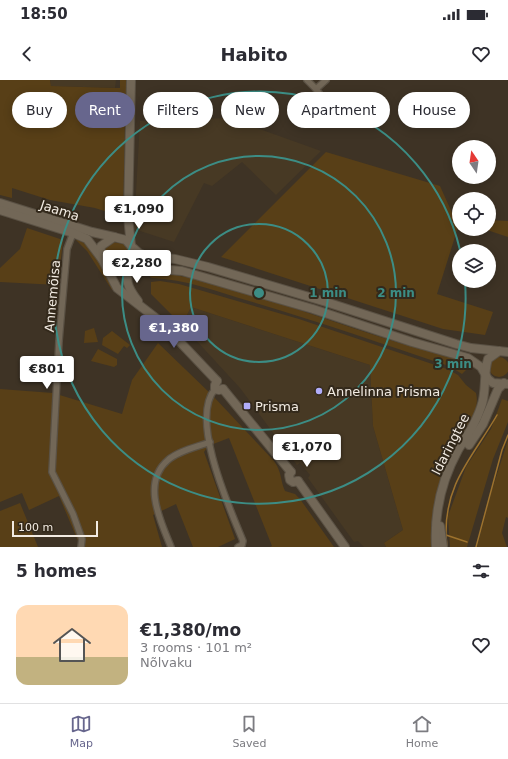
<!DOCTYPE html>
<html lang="en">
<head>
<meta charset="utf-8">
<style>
	:root { --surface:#fff; --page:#f2f2f3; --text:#2b2b33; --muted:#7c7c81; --line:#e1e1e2; --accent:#67668d }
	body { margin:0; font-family:"DejaVu Sans",sans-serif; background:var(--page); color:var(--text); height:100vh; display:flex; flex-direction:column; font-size:15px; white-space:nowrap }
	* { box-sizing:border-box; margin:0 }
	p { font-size:13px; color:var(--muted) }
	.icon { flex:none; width:22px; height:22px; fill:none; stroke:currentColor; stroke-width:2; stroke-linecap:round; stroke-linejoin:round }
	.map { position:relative; height:467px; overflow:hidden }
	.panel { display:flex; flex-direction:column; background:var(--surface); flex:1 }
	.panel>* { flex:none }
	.top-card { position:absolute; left:12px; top:12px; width:484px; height:36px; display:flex; gap:8px }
	.needle { width:26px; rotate:347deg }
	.tools { position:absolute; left:452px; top:60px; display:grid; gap:8px }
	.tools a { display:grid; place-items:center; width:44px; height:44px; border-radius:50%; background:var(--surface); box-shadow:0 2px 10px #0003; font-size:20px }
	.scale { position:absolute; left:12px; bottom:10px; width:86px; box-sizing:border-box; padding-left:4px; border:2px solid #f2ebe2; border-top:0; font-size:11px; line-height:14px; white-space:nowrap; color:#f2ebe2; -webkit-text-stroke:3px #33291b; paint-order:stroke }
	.price { position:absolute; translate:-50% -34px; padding:0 9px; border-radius:4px; background:#fff; color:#222; font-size:13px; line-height:26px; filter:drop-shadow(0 1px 2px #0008) }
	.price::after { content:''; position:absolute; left:50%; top:24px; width:12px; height:9px; margin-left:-6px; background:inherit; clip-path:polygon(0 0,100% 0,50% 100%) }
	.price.selected { background:var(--accent); color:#fff }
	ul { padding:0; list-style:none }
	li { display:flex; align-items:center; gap:12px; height:100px; padding:0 16px }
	li span { display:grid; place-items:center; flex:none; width:112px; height:80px; border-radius:12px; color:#555 }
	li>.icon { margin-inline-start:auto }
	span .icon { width:48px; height:48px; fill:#fffc; stroke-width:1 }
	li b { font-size:17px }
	h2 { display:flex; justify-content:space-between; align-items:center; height:48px; padding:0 16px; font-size:17px }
	.pill { padding:0 14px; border-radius:18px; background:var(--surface); box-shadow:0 2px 10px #0003; font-size:14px; line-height:36px }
	.pill.selected { background:var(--accent); color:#fff }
	.status { display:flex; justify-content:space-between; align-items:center; height:28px; padding:0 20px; background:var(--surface); direction:ltr }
	.status svg { height:11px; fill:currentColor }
	header { display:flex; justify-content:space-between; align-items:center; height:52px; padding:0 16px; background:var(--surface); font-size:18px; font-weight:700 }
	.tab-bar { display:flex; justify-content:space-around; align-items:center; height:56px; border-top:1px solid var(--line); background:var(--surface); font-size:11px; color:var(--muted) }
	.tab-bar a { display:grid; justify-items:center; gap:2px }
	.tab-bar .selected { color:var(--accent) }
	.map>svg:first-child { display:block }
	.built { fill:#473924 }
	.green { fill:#583f17 }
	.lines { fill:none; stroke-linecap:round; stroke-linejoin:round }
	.stream { stroke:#9d722d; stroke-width:1.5 }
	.street-casing { stroke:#5a5144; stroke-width:8 }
	.secondary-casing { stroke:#5a5144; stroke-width:10 }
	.street { stroke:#726757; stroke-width:5.5 }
	.secondary { stroke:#726757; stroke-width:8 }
	.ring { fill:none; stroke:#3c8d85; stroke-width:2 }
	.poi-dot { fill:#b1adfa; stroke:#33291b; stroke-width:1.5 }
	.labels { text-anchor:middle; stroke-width:4; stroke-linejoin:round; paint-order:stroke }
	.street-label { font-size:13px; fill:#f2ebe2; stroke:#33291b }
	.poi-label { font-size:13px; fill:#f2ebe2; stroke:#33291b; text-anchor:start }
	.centre { fill:#3c8d85; stroke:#33291b; stroke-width:2 }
	.ring-label { font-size:12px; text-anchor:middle; font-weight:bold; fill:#3c8d85; stroke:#33291b; stroke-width:4; stroke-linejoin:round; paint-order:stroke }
</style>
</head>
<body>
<div class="status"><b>18:50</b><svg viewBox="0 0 49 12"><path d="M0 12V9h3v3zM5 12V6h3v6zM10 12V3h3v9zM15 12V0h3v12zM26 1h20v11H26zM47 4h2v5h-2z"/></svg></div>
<header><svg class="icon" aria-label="back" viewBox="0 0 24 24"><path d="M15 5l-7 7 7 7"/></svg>Habito<svg class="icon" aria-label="heart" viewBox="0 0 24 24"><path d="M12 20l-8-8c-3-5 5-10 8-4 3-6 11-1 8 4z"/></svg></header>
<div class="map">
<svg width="508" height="467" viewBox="0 0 508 467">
	<rect width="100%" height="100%" fill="#3e3325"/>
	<!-- built -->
	<g class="built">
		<polygon points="50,0 116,0 115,8 51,6"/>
		<polygon points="229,38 321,71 276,115 242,82 212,106 204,103 174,162 134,149 140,41"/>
		<polygon points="191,227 370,285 373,346 403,450 384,463 386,467 364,467 358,461 354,462 308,398 310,395 300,383 297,385 240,308 182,245"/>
	</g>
	<!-- green -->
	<g class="green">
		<polygon points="0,0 50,0 51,6 115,8 120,8 120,0 127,0 125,39 123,137 95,128 50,120 12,108 12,118 0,115"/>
		<polygon points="326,72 440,106 453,135 459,137 459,144 437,214 493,232 485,255 443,249 221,177"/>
		<polygon points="489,140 508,141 508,157 484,149 489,149"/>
		<polygon points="27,148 63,160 58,205 0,202 0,188 20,169"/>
		<path d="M76 160C92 160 105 196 114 208L112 210 87 171Z"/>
		<polygon points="113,162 124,164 127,169 128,176 122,183 115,184 107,178 104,167"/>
		<path d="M150 192C183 194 214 204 245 213 314 233 381 260 451 277L465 282 470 286 462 294 449 286C383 264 317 241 249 221 218 212 185 199 152 198L150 197Z"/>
		<path d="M160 201 179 204 299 239 447 289 458 295 466 305 476 313C482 339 454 362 445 385 435 412 431 439 432 467H386L384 463 403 450 373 346 370 285 191 227 182 245 151 214V202Z"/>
		<polygon points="94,248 98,262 84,263 85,251"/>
		<polygon points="112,251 130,265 127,268 124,266 118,274 102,265 103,258"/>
		<path d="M158 263 213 316 274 381C282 392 280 400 285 411L295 414 300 419 334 467H270L272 466 229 358 208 366 204 372 235 459 218 467H193L176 424 153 435 162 467H78V461L59 416 29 430 22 413 0 422V309L53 313 122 334 132 300Z"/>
		<polygon points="98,269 117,279 117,285 114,287 91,281"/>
		<circle cx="499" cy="287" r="10"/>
		<polygon points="502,319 508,321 508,342 493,379 467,467 450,467 448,436 466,387 491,349"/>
		<polygon points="508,360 508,438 506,437 502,453 507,467 477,467 492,410"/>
		<polygon points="20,423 38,467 0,467 0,431"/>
	</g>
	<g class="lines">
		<!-- stream -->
		<g class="stream">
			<polyline points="446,455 447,467"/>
			<path d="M467 462 446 455C445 402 473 377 497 335"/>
			<polyline points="476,467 502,370 508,355"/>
		</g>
		<defs>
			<g id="street">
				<polyline points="307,0 316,9"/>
				<polyline points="326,0 316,9 328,25"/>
				<polyline points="73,153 67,169 59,261 52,392 73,434 82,459 81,467"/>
				<path d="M215 309C189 339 230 429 243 461L242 465 238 467"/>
				<path d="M171 467C161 442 141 403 168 380 178 371 197 367 210 362"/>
			</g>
			<g id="secondary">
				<polyline points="0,123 92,152 114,157"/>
				<polyline points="0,130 73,153 87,159 102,179 112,186 124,186 131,181"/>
				<polyline points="131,166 139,173 146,176 175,179 208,187 326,222 456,264 471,268 508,272"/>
				<polyline points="131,166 128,136 131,0"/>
				<polyline points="100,175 101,166 114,157 126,160 131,166"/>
				<polyline points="102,179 117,208 161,242 217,301"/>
				<path d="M131 183C124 199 127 207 138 221"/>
				<polyline points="124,186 182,191 313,229 412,262 468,278 481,287 488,299 493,303 508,304"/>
				<polyline points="217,301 215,305 215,309 219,310 223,309"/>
				<polyline points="223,309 291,392"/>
				<polyline points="469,365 483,344 498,309 504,303"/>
				<polyline points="291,392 289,395 290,400 293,402 298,401"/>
				<polyline points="298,401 345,467"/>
				<polyline points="440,446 443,467"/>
				<path d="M436 467C434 432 441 401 458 370 467 356 476 343 481 327 487 312 483 294 488 279L499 271"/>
			</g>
		</defs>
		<!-- street casing -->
		<use href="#street" class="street-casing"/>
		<!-- secondary casing -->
		<use href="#secondary" class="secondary-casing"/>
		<!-- street -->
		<use href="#street" class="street"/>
		<!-- secondary -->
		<use href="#secondary" class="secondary"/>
	</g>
	<!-- distance rings -->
	<g class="ring">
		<circle cx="259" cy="213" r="69"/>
		<circle cx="259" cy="213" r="137"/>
		<path d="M465 202A206 206 0 1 1 460 170"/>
	</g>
	<!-- markers -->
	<g class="poi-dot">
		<circle cx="319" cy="311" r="4"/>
		<rect x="243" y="322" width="8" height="8" rx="2"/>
	</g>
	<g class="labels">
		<!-- street labels -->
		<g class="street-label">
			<text transform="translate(60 130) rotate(18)" y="5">Jaama</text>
			<text transform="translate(52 216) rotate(-85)" y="5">Annemõisa</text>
			<text transform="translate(450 364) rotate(-63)" y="5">Idaringtee</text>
		</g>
		<!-- poi labels -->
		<g class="poi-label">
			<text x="327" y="316">Annelinna Prisma</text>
			<text x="255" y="331">Prisma</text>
		</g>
	</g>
	<circle cx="259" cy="213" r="6" class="centre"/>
	<g class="ring-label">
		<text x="328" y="217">1 min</text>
		<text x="396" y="217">2 min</text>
		<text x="453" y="288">3 min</text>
	</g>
</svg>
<div class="tools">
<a><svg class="needle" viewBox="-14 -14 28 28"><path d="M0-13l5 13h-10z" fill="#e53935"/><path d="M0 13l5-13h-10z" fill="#7c7c81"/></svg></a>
<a><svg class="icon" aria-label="locate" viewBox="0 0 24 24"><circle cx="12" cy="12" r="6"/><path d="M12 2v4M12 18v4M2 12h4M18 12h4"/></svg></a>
<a><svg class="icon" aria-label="layers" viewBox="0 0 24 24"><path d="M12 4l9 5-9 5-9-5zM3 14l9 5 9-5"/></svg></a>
</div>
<div class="scale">100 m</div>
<b class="price" style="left:139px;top:150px">€1,090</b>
<b class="price" style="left:137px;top:204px">€2,280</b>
<b class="price selected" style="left:174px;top:269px">€1,380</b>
<b class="price" style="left:47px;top:310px">€801</b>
<b class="price" style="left:307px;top:388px">€1,070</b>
<div class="top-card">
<a class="pill">Buy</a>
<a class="pill selected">Rent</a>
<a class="pill">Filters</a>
<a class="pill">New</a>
<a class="pill">Apartment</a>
<a class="pill">House</a>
</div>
</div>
<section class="panel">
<h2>5 homes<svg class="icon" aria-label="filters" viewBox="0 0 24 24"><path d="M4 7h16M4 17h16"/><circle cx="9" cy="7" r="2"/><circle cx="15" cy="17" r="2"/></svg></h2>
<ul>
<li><span style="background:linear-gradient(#ffd9b3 65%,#c2b280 0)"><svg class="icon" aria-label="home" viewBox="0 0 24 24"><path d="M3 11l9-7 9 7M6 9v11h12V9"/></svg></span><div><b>€1,380/mo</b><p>3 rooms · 101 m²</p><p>Nõlvaku</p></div><svg class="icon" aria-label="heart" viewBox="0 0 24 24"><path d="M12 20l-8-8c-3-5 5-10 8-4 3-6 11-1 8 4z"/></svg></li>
</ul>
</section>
<nav class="tab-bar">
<a class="selected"><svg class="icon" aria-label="map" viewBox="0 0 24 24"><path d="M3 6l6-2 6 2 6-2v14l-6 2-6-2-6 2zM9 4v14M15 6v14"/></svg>Map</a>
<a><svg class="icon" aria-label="saved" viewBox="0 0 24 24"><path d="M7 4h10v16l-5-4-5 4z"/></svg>Saved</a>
<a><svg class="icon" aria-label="home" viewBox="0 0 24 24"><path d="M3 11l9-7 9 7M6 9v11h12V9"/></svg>Home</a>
</nav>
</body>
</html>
